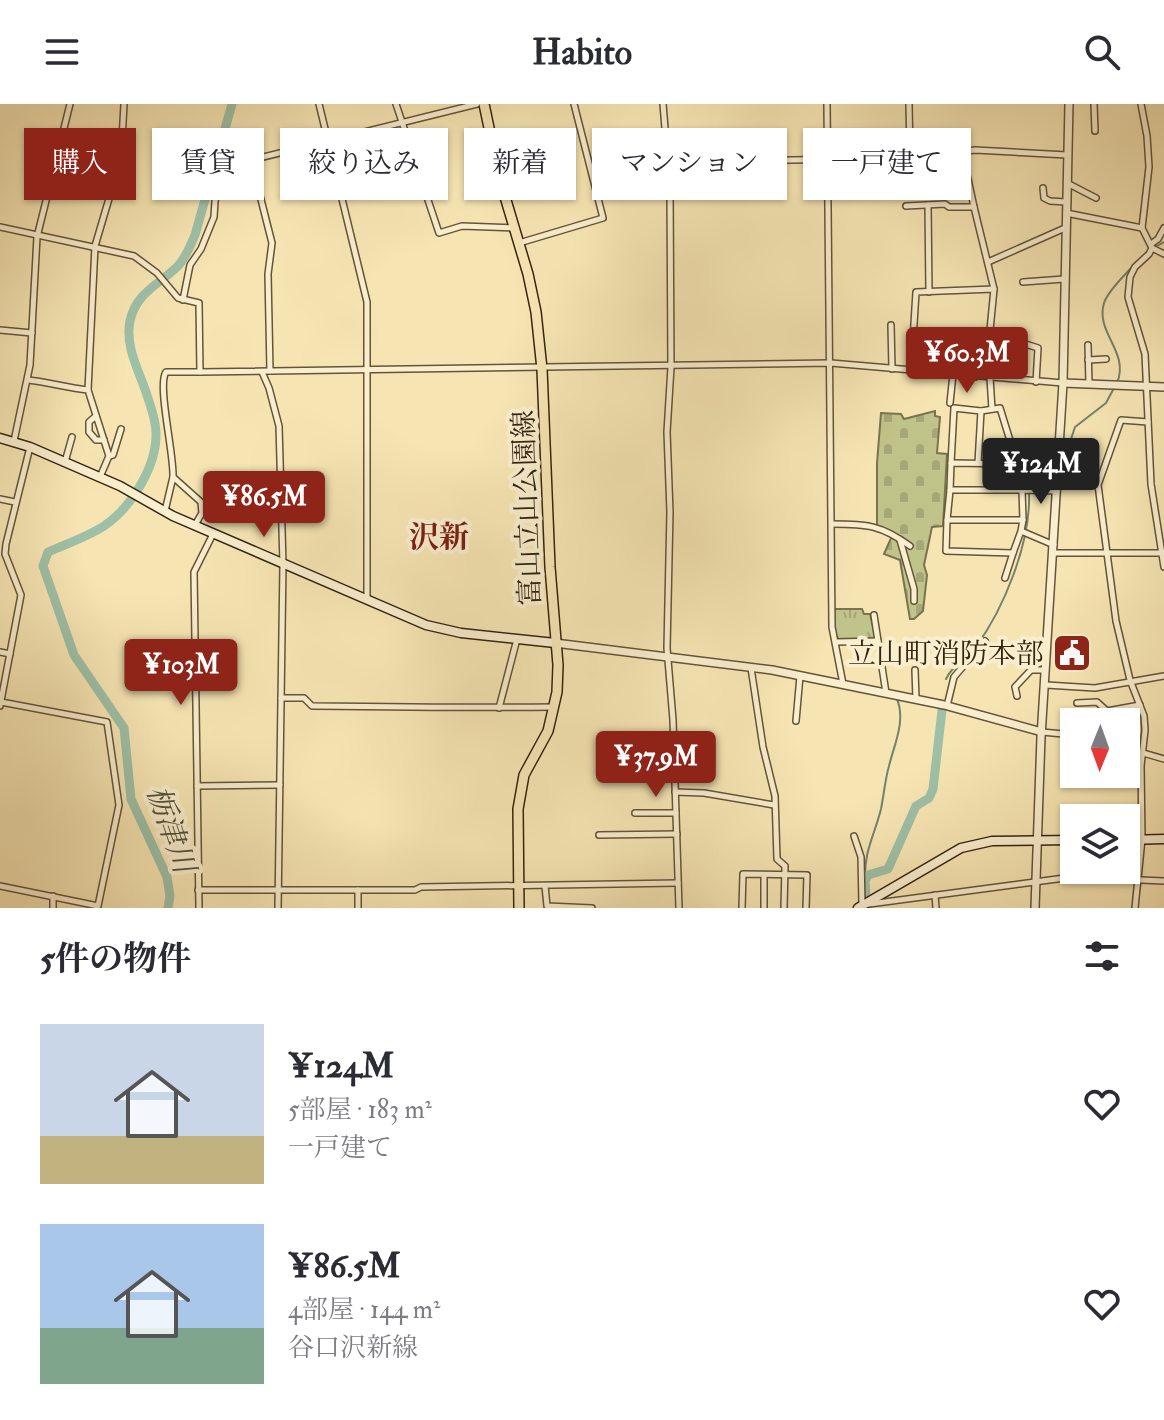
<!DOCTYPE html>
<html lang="ja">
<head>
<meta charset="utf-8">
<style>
	:root { --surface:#fff; --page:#f7f7f7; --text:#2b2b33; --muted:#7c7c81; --accent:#8f2418 }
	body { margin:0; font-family:"IM FELL Double Pica","Noto Serif JP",serif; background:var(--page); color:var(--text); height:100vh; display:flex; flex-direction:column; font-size:30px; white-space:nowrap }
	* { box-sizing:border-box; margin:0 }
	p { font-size:26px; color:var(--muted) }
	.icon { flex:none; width:44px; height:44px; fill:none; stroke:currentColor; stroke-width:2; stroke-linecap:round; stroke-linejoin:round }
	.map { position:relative; height:804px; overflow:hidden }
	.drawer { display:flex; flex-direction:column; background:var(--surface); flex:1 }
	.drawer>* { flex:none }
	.top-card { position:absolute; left:24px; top:24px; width:1116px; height:72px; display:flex; gap:16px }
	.needle { width:52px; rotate:181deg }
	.buttons { position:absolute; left:1060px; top:604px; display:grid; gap:16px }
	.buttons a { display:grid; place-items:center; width:80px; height:80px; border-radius:0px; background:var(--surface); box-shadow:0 2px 6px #0004; font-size:40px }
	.price { position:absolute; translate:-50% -68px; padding:0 18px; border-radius:8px; background:var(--accent); color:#fff; font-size:26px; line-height:52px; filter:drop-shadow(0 2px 4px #0008) }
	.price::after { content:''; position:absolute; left:50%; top:48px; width:24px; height:18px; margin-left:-12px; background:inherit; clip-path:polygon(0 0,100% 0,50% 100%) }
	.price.selected { background:#222; color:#fff }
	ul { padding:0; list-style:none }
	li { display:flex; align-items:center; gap:24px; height:200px; padding:0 40px }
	li span { display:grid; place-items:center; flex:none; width:224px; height:160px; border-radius:0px; color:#555 }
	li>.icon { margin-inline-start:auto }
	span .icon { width:96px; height:96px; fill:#fffc; stroke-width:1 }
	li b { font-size:34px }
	h2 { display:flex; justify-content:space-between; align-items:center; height:96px; padding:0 40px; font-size:34px }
	.chip { padding:0 28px; border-radius:0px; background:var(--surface); box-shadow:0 2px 6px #0004; font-size:28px; line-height:72px }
	.chip.selected { background:var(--accent); color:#fff }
	header { display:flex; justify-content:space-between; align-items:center; height:104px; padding:0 40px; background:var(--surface); font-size:36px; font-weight:700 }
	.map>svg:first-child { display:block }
	.grass { fill:url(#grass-tufts); stroke:#7a744e; stroke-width:2 }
	.cemetery { fill:url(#cemetery-stones); stroke:#7a744e; stroke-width:2 }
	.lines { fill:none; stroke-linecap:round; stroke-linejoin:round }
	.stream { stroke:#74826b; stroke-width:2 }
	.river { stroke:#9ec0a7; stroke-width:9 }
	.minor-casing { stroke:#64543a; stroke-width:8 }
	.tertiary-casing { stroke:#64543a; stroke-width:10 }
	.secondary-casing { stroke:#342412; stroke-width:11 }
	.primary-casing { stroke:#342412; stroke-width:12 }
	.minor { stroke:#f9eece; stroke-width:5 }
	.tertiary { stroke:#f9eece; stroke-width:7 }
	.secondary { stroke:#f9eece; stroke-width:8 }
	.primary { stroke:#f6e5b3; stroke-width:9 }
	.labels { text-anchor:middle; stroke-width:8; stroke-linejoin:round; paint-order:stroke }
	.street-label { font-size:28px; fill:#342412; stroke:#f9eece }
	.poi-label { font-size:28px; fill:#342412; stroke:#f9eece; text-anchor:end }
	.neighbourhood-label { font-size:30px; font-weight:bold; fill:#7a1f14; stroke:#f9eece }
	.water-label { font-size:30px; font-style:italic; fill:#54533f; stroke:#f9eece }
</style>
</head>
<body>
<header><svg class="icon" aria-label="menu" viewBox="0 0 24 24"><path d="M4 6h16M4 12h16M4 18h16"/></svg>Habito<svg class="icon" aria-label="search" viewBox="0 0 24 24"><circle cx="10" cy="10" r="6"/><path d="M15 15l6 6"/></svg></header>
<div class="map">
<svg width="1164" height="804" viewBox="0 0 1164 804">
	<defs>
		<pattern id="grass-tufts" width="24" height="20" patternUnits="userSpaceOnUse" patternTransform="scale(2)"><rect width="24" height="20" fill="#c0c38a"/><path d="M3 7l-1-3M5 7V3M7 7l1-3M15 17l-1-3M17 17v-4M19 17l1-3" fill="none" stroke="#a6a776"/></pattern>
		<pattern id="cemetery-stones" width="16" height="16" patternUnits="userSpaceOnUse" patternTransform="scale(2)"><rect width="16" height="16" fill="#c0c38a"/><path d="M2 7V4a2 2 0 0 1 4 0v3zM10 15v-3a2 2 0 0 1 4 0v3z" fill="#a6a776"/></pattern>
	</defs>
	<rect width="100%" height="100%" fill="#f6e5b3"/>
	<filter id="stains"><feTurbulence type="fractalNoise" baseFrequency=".0025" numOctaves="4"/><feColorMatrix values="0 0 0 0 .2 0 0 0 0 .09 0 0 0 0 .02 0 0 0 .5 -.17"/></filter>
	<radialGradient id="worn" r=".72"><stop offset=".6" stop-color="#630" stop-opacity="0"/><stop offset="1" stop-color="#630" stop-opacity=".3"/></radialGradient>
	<!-- grass -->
	<polygon class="grass" points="833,505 862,505 864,510 870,510 876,535 838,535 833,523"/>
	<!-- cemetery -->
	<polygon class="cemetery" points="935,307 935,312 940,313 937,349 947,350 943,422 932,423 924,461 927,471 923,507 914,515 910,515 900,456 884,450 892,432 877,425 877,359 881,309 901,310 904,315"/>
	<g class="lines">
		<!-- stream -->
		<g class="stream">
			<polyline points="1155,143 1164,138"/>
			<polyline points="1136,159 1149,147"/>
			<path d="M1117 279C1130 248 1095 229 1104 199 1108 187 1123 173 1132 163"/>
			<polyline points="1063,339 1071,335 1075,323 1106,299 1114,284"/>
			<polyline points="1028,383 1027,355 1056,339"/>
			<path d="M946 575C952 561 966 556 975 544 1004 505 1031 438 1029 389"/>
			<path d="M865 777C864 746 874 733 881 705 884 690 885 676 889 662 894 641 906 617 897 595"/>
		</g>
		<!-- river -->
		<g class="river">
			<polyline points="866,795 865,777 868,771 888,765 916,702 929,694 933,685 942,606"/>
			<path d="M168 804 170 792 167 773 131 695 124 624 74 551 43 462 48 448C66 440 87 433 104 422 131 404 157 362 156 329 156 315 150 301 146 288 138 265 125 242 130 217 136 189 158 181 177 163 186 154 190 142 195 131L232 0"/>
		</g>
		<defs>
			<g id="minor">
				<polyline points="319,0 367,198 367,495"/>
				<polyline points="396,0 439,129 462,122 514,124"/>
				<polyline points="663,0 670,85 671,263 667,328 670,408 667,544 673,616 679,804"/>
				<polyline points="827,0 832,523 843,580"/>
				<polyline points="909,0 910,54"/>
				<polyline points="1094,0 1095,27"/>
				<polyline points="1141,0 1147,32 1149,63 1142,124 1152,144 1149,150 1135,163 1130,173 1128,193 1145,250 1151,380 1164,463"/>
				<polyline points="962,47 974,103"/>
				<polyline points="668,58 910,54 975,46 1067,51"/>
				<polyline points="1067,79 1096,94"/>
				<polyline points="1043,84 1044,94 1050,97 1066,98"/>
				<polyline points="928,101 929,188"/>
				<polyline points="906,102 945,100 949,103 974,103 994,185"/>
				<polyline points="1066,109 1142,124"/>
				<polyline points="0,123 134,152 157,169 178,194 199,199 200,268 831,259 1063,279"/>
				<polyline points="519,139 603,114 574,0"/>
				<polyline points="1151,140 1158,135 1164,124"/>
				<polyline points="1152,144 1164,150"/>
				<polyline points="988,158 1065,124"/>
				<polyline points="1023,178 1064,175"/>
				<polyline points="183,196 190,161 201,145 214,113 215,97 225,62 251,56"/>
				<polyline points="891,221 892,265"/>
				<polyline points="0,226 32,229"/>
				<polyline points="1016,237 1038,244 1036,278"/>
				<polyline points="1088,241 1089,280"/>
				<polyline points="1088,256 1106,255"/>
				<polyline points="270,267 268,170 272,139 251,56 477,0"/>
				<polyline points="911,267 916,188 994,185 990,226 976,232 975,273"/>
				<polyline points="262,268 269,284 279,322 283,460 278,804"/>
				<polyline points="944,270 947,237"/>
				<polyline points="990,274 992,305"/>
				<path d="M28 276C49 278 67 284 88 286L109 352 100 373"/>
				<polyline points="88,286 95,142 121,54 124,0"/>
				<polyline points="950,299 953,270"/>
				<polyline points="981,307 1000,304 1012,343"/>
				<polyline points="96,312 89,318 89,328 96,336 104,336"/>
				<polyline points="14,337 30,261 37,133 70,0"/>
				<polyline points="109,352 113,351 121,325"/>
				<polyline points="65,358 72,333"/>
				<polygon points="951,359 1020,360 1022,386 950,386"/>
				<polyline points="951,359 954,304 981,307 978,359"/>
				<path d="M173 373C174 349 157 281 166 268H200"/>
				<polyline points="0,395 15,398"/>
				<polyline points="165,407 173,373 201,398 202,409 195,421"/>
				<polyline points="947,416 950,386"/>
				<polyline points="1023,416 1022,386 1057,387"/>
				<path d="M832 420C867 420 881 421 910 442"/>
				<polyline points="1021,427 1013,449 946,447 947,416 1023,416 1021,427 1054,441"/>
				<polyline points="900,436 914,485 914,497"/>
				<polyline points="1054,449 1163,449"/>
				<polyline points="1005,474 1013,449"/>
				<polyline points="874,511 886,589"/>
				<polyline points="837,538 878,537"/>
				<polyline points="0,548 10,550"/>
				<polyline points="751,564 763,643 775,692 777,755 785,762 784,804"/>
				<polyline points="915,566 916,595"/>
				<polyline points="1046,581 1095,584 1164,572"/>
				<polyline points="1017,592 1015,583 1031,566 1045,566"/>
				<path d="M281 594H304L312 602C393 603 473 604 554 603"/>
				<polyline points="1077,599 1097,598 1107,607 1140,601"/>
				<polyline points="0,602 21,491 5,450 6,440 30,343"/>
				<polyline points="947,602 954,573 985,537"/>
				<polyline points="499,604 517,535"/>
				<polyline points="796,617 800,572"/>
				<polyline points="1042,628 1074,631"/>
				<polyline points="1126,644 1164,655"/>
				<polyline points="197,682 280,681"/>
				<polyline points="675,688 704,689 774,701"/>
				<polyline points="635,709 676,709"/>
				<polyline points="599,731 677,730"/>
				<polyline points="854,732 861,753 862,801 1072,773 1164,777"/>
				<polyline points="0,782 98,802 119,701 107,618 1,598"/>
				<polyline points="545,782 547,802 592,804"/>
				<polyline points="198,786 415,786 421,783 678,779"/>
				<polyline points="358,786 358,804"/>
				<polyline points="935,791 936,804"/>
				<polyline points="53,804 53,792"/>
				<polyline points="199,804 194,468 213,430"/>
				<polyline points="742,804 743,770 807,771 806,804"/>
				<polyline points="764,804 764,771"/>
				<polyline points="1135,804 1142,735 1141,662 1145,626 1144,612 1130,576 1116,517 1098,381 1121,316 1148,318"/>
			</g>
			<g id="tertiary">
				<polyline points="1063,279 1164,283"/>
				<polyline points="555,539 772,566 944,601 1042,628"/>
				<polyline points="1035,804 1041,633 1063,279 1069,0"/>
			</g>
			<g id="secondary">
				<polyline points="0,334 30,343 120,382 173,412 426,521 461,529 555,539"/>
				<polyline points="1126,736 1164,735"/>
				<polyline points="858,804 961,744 992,737 1074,736"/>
			</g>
			<polyline id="primary" points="484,0 500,76 528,170 536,208 542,265 550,463 558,561 557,588 548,627 524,671 518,705 519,804"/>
		</defs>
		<!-- minor casing -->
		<use href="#minor" class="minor-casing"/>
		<!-- tertiary casing -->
		<use href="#tertiary" class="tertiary-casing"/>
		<!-- secondary casing -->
		<use href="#secondary" class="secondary-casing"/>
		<!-- primary casing -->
		<use href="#primary" class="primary-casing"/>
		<!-- minor -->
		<use href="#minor" class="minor"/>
		<!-- tertiary -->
		<use href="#tertiary" class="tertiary"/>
		<!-- secondary -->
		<use href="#secondary" class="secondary"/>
		<!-- primary -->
		<use href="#primary" class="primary"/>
	</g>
	<!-- icons -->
	<defs>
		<symbol id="civic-square" viewBox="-11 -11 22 22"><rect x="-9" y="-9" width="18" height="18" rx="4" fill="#8f2418" stroke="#f9eece"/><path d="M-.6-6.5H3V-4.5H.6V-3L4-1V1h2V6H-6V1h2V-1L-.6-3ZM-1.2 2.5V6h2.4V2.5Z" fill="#fff"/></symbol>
	</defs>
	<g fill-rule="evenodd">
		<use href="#civic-square" x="1050" y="527" width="44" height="44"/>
	</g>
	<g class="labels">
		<!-- street labels -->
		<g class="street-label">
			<text transform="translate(526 404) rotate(-92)" y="10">富山立山公園線</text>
		</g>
		<!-- poi labels -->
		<g class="poi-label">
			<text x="1044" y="559">立山町消防本部</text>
		</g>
		<!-- neighbourhood labels -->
		<g class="neighbourhood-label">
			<text x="439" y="443">沢新</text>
		</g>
		<!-- water labels -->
		<g class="water-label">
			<text transform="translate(171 725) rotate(71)" y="10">栃津川</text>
		</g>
	</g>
	<rect width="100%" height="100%" filter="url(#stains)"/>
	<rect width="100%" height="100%" fill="url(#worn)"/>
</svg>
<div class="buttons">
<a><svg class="needle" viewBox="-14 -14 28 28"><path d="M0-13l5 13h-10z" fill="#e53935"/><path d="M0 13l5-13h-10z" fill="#7c7c81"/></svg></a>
<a><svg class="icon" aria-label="layers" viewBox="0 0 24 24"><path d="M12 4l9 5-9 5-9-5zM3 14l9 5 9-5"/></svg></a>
</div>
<b class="price" style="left:967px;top:291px">¥60.3M</b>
<b class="price selected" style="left:1041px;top:402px">¥124M</b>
<b class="price" style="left:264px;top:435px">¥86.5M</b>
<b class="price" style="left:181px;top:603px">¥103M</b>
<b class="price" style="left:656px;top:695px">¥37.9M</b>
<div class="top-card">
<a class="chip selected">購入</a>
<a class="chip">賃貸</a>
<a class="chip">絞り込み</a>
<a class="chip">新着</a>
<a class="chip">マンション</a>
<a class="chip">一戸建て</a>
</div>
</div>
<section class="drawer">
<h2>5件の物件<svg class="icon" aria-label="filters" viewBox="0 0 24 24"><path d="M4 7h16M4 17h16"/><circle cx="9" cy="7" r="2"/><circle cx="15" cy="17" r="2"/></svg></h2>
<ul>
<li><span style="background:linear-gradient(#c9d6e8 70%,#c2b280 0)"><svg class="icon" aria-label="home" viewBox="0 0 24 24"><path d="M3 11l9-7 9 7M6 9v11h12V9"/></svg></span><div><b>¥124M</b><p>5部屋 · 183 m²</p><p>一戸建て</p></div><svg class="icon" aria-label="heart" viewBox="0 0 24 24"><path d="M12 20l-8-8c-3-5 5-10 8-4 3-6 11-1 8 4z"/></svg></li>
<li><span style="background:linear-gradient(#a9c7e8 65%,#7fa58c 0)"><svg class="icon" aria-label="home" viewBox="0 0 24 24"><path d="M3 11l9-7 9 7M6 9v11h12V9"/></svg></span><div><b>¥86.5M</b><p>4部屋 · 144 m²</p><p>谷口沢新線</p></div><svg class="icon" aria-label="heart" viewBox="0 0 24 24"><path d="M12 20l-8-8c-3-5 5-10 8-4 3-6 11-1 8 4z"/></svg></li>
</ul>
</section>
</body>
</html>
